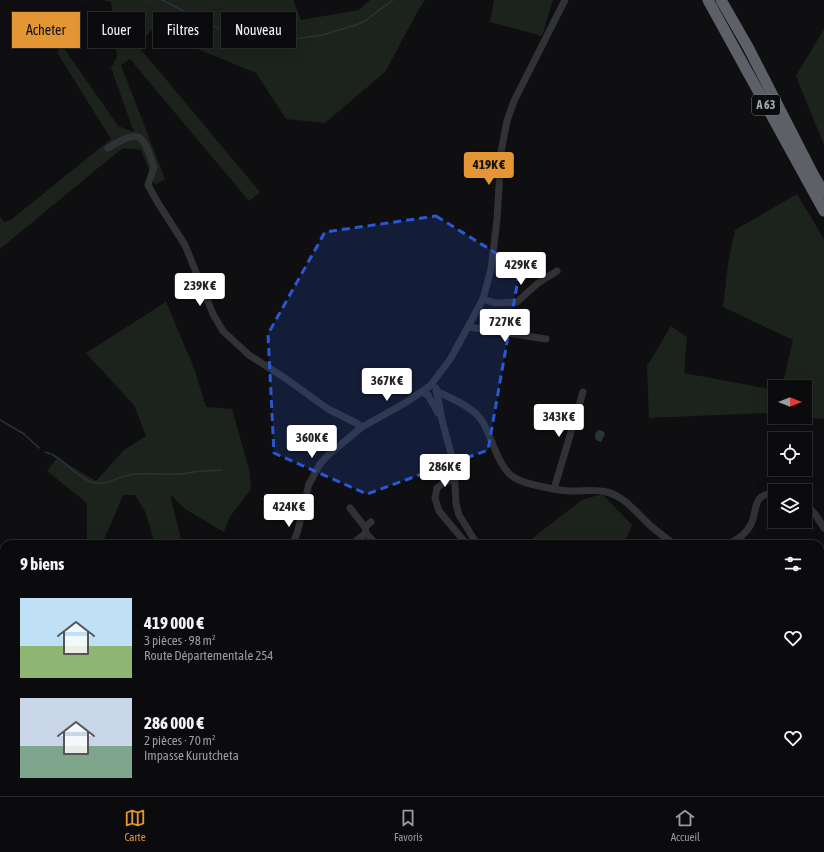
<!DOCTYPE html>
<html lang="fr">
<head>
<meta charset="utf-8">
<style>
	:root { --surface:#0b0b0d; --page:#141416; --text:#f1f3f6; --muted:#9a9b9d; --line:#2b2b2e; --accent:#e49534 }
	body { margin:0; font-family:"Asap Condensed",sans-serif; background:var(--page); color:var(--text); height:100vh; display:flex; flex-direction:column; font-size:15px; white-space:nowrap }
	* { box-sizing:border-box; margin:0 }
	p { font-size:13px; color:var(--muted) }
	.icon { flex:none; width:22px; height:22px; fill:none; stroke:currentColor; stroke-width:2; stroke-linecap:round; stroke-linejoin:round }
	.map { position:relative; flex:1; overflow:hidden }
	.details { position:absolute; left:0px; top:540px; width:824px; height:256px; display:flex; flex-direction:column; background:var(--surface); border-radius:12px 12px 0 0; box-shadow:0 4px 16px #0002,0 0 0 1px var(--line) }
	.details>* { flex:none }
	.banner { position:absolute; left:12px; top:12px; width:400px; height:36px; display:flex; gap:8px }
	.needle { width:26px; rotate:90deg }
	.controls { position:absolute; left:768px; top:380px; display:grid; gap:8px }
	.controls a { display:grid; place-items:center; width:44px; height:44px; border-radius:0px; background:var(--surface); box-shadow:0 4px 16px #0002,0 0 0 1px var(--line); font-size:20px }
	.price { position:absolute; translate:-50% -34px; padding:0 9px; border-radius:4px; background:#fff; color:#222; font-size:13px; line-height:26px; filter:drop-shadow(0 1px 2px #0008) }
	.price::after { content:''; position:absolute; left:50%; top:24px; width:12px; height:9px; margin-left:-6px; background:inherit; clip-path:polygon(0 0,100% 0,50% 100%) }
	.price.active { background:var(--accent); color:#111 }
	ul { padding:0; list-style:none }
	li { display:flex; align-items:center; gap:12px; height:100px; padding:0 20px }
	li span { display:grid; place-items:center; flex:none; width:112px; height:80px; border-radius:0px; color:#555 }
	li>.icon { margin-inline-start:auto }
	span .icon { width:48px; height:48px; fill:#fffc; stroke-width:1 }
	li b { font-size:17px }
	h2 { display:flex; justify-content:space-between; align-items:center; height:48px; padding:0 20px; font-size:17px }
	.chip { padding:0 14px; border-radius:0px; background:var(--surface); box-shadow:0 4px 16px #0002,0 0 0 1px var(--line); font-size:14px; line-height:36px }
	.chip.active { background:var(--accent); color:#111 }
	.menu { display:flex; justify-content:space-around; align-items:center; height:56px; border-top:1px solid var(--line); background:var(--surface); font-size:11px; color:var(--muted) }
	.menu a { display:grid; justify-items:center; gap:2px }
	.menu .active { color:var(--accent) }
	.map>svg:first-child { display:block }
	.green { fill:#1c231c }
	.water { fill:#2a3338 }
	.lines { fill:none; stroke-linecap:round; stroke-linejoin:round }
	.stream { stroke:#2a3338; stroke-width:1.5 }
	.minor { stroke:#313235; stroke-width:7 }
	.major { stroke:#4d4f54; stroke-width:9 }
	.highway { stroke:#5d6066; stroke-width:11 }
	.marked { fill:#2a57d4; fill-opacity:0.2; stroke:#2a57d4; stroke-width:3; stroke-dasharray:8 5; stroke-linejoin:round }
	.labels { text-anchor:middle; stroke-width:3; stroke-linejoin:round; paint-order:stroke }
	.shield { fill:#0a0b0b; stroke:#74797f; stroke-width:1 }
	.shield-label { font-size:12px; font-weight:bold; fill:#a1a8b1 }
</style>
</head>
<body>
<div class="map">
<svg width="824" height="796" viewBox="0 0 824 796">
	<rect width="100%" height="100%" fill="#0f0f11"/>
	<!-- green -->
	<g class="green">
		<polygon points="103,0 293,0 301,20 359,10 370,0 425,0 419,9 385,72 325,123 286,119 256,73 151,30 139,47 260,192 249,201 130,59 121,65 165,179 155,185 141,150 123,148 98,168 0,249 0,216 4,222 12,219 111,139 58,54 59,41 118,126 134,132 111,68 117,57 111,2"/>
		<polygon points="494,0 553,0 542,36 490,22"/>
		<polygon points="824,29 824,145 796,76"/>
		<polygon points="797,194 824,239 824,419 804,417 805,387 782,387 793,340 723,307 728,263 735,230"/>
		<polygon points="166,302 194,368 206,407 232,409 249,469 251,489 229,518 224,532 185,509 170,494 182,544 155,544 145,511 135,495 123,495 104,540 104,544 87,544 87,503 47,471 57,458 96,481 124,450 146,436 134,405 86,353"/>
		<polygon points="671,326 687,337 684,373 775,390 775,414 762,413 649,418 647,366"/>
		<polygon points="602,494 632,525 624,544 525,544 582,500"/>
		<polygon points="820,662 824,662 824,796 728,796 728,792 820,792"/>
	</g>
	<!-- water -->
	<polygon class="water" points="599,430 603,431 605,434 601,442 596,440 595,436 596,432"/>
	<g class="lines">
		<!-- stream -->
		<g class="stream">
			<polyline points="162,0 226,32 241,37 272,41 288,40 322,35 356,25 365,21 393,0"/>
			<polyline points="0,420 24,434 39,448"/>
			<path d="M45 452C63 456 74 476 91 482 104 487 117 477 129 475 145 472 162 475 178 474 187 474 194 471 203 471 209 470 214 471 221 470"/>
			<polyline points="0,735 4,738"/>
			<polyline points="61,792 64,795"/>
			<polyline points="464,796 465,792"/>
		</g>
		<!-- minor -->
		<g class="minor">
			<path d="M108 148C140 129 142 132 154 167L148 185 158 203 185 245 213 314 223 331 249 355 285 378 328 409 356 423 362 427"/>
			<polyline points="483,299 495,303 517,302 538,283 557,271"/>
			<polyline points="469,327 546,339"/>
			<polyline points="436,388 442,420 454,465 456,504 459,515 477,544"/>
			<path d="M436 391C451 398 470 406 480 418 493 435 496 467 515 478 524 484 560 491 571 491 583 491 596 489 607 492 626 497 638 515 652 527 659 533 666 538 674 544"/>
			<polyline points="422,392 428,395 438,413"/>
			<polyline points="455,479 445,482 437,488 435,498 439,511 464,541 464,544"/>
			<polyline points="554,489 583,392"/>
			<polyline points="805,503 815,514 824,528"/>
			<polyline points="350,508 365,527 366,533 376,544"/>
			<polyline points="365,527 371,522"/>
			<polyline points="293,544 298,530 309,484 320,464 328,455 362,427 405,403 430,386 451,358 483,299 491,269 497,220 501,152 507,121 514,101 565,0"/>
			<polyline points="352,544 366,533"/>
			<path d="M729 544C737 539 745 535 750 526 759 511 750 494 775 493"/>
			<polyline points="410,792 410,796"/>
		</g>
		<!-- major -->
		<g class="major">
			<polyline points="580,792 581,796"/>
			<polyline points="168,796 173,792"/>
		</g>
		<!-- highway -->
		<g class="highway">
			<polyline points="708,0 824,211"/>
			<polyline points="721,0 748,47 813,174 824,193"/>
		</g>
	</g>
	<!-- marked area -->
	<path class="marked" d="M436 216 520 268 488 450 367 494 274 453 268 334 325 232Z"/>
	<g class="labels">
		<!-- shield labels -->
		<rect class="shield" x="752" y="95" width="28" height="20" rx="3"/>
		<g class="shield-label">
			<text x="766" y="109">A 63</text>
		</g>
	</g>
</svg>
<div class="controls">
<a><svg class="needle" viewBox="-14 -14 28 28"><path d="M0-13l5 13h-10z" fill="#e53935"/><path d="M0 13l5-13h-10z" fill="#9a9b9d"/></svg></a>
<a><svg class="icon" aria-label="locate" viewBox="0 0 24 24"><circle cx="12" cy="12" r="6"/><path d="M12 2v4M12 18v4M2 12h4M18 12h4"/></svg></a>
<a><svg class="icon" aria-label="layers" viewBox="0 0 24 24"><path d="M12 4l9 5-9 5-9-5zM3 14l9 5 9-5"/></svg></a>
</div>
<b class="price active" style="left:489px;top:186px">419K €</b>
<b class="price" style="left:521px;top:286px">429K €</b>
<b class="price" style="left:200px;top:307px">239K €</b>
<b class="price" style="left:505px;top:343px">727K €</b>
<b class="price" style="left:387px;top:402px">367K €</b>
<b class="price" style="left:559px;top:438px">343K €</b>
<b class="price" style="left:312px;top:459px">360K €</b>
<b class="price" style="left:445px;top:488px">286K €</b>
<b class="price" style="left:289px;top:528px">424K €</b>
<div class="banner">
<a class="chip active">Acheter</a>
<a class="chip">Louer</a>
<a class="chip">Filtres</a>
<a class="chip">Nouveau</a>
</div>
<section class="details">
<h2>9 biens<svg class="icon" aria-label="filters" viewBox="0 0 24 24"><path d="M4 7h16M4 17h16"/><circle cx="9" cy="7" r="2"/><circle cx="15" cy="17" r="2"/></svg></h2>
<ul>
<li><span style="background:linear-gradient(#bfe0f5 60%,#8fb573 0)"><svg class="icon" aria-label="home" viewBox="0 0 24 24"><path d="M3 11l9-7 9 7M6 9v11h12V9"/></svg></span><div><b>419 000 €</b><p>3 pièces · 98 m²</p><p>Route Départementale 254</p></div><svg class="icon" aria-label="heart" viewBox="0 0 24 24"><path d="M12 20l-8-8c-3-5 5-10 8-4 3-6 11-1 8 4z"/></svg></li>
<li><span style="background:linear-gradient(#c9d6e8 60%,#7fa58c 0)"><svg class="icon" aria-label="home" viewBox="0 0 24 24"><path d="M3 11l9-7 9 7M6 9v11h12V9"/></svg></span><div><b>286 000 €</b><p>2 pièces · 70 m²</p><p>Impasse Kurutcheta</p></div><svg class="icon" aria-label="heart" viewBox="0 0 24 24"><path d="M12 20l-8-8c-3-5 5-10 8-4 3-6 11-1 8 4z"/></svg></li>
</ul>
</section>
</div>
<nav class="menu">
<a class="active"><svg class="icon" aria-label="map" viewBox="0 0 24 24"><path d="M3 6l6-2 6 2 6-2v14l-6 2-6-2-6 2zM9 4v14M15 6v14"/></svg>Carte</a>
<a><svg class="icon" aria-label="saved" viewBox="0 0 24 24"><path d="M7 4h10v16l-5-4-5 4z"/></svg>Favoris</a>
<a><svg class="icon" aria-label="home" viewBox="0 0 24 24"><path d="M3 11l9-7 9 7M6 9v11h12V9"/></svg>Accueil</a>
</nav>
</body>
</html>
